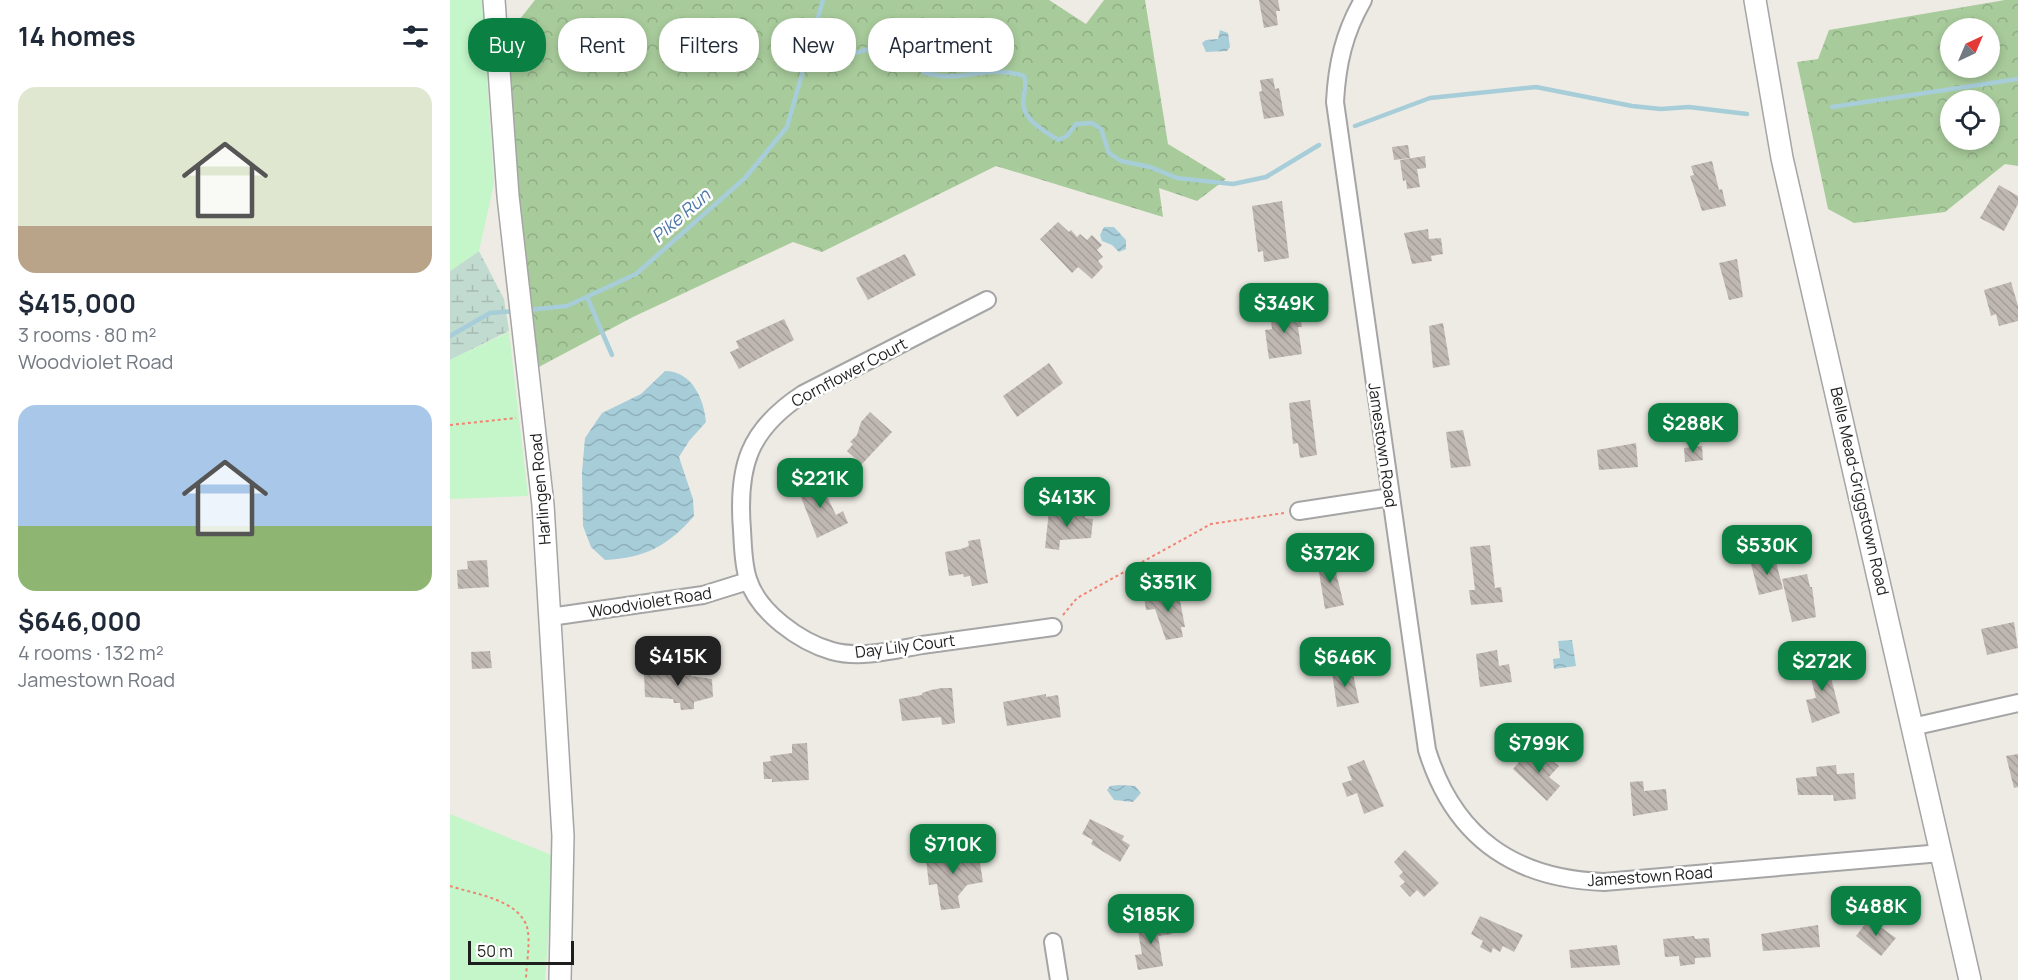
<!DOCTYPE html>
<html lang="en">
<head>
<meta charset="utf-8">
<style>
	:root { --surface:#fff; --page:#f2f2f3; --text:#1f2937; --muted:#747a83; --accent:#0b8043 }
	body { margin:0; font-family:Manrope,sans-serif; background:var(--page); color:var(--text); height:100vh; display:flex; flex-direction:column; font-size:22px; white-space:nowrap }
	* { box-sizing:border-box; margin:0 }
	p { font-size:20px; color:var(--muted) }
	.icon { flex:none; width:33px; height:33px; fill:none; stroke:currentColor; stroke-width:2; stroke-linecap:round; stroke-linejoin:round }
	.map { position:relative; flex:1; overflow:hidden }
	.side { display:flex; flex-direction:column; background:var(--surface); width:450px }
	.side>* { flex:none }
	.guide { position:absolute; left:18px; top:18px; width:570px; height:54px; display:flex; gap:12px }
	.needle { width:39px; rotate:44deg }
	.buttons { position:absolute; left:1490px; top:18px; display:grid; gap:12px }
	.buttons a { display:grid; place-items:center; width:60px; height:60px; border-radius:50%; background:var(--surface); box-shadow:0 3px 9px #0003; font-size:30px }
	.scale { position:absolute; left:18px; bottom:15px; width:106px; box-sizing:border-box; padding-left:6px; border:3px solid #1e1e1e; border-top:0; font-size:16px; line-height:21px; white-space:nowrap; color:#1e1e1e; -webkit-text-stroke:4px #fff; paint-order:stroke }
	.price { position:absolute; translate:-50% -51px; padding:0 14px; border-radius:12px; background:var(--accent); color:#fff; font-size:20px; line-height:39px; filter:drop-shadow(0 2px 3px #0008) }
	.price::after { content:''; position:absolute; left:50%; top:36px; width:18px; height:14px; margin-left:-9px; background:inherit; clip-path:polygon(0 0,100% 0,50% 100%) }
	.price.selected { background:#222; color:#fff }
	ul { padding:0; list-style:none }
	li { display:grid; align-content:center; gap:12px; height:318px; padding:0 18px }
	li span { display:grid; place-items:center; height:186px; border-radius:18px; color:#555 }
	li>.icon { margin-inline-start:auto }
	span .icon { width:108px; height:108px; fill:#fffc; stroke-width:1 }
	li b { font-size:26px }
	h2 { display:flex; justify-content:space-between; align-items:center; height:72px; padding:0 18px; font-size:26px }
	.tag { padding:0 21px; border-radius:24px; background:var(--surface); box-shadow:0 3px 9px #0003; font-size:21px; line-height:54px }
	.tag.selected { background:var(--accent); color:#fff }
	main { display:flex; flex:1; min-height:0 }
	.map>svg:first-child { display:block }
	.forest { fill:url(#forest-crowns); fill-rule:evenodd }
	.wetland { fill:url(#wetland-marsh) }
	.park { fill:#c4f6c9 }
	.water { fill:url(#water-waves) }
	.lines { fill:none; stroke-linecap:round; stroke-linejoin:round }
	.stream { stroke:#a7cdd9; stroke-width:4.5 }
	.building { fill:url(#building-back-hatch) }
	.minor-casing { stroke:#a5a5a5; stroke-width:20 }
	.tertiary-casing { stroke:#a5a5a5; stroke-width:24 }
	.path { stroke:#f18372; stroke-width:2; stroke-dasharray:3 3; stroke-linecap:butt }
	.minor { stroke:#fff; stroke-width:16 }
	.tertiary { stroke:#fff; stroke-width:21 }
	.labels { text-anchor:middle; stroke-width:5; stroke-linejoin:round; paint-order:stroke }
	.street-label { font-size:16px; fill:#1e1e1e; stroke:#fff }
	.water-label { font-size:18px; font-style:italic; fill:#5079a8; stroke:#fff }
</style>
</head>
<body>
<main>
<section class="side">
<h2>14 homes<svg class="icon" aria-label="filters" viewBox="0 0 24 24"><path d="M4 7h16M4 17h16"/><circle cx="9" cy="7" r="2"/><circle cx="15" cy="17" r="2"/></svg></h2>
<ul>
<li><span style="background:linear-gradient(#dfe7d0 75%,#b9a48a 0)"><svg class="icon" aria-label="home" viewBox="0 0 24 24"><path d="M3 11l9-7 9 7M6 9v11h12V9"/></svg></span><div><b>$415,000</b><p>3 rooms · 80 m²</p><p>Woodviolet Road</p></div></li>
<li><span style="background:linear-gradient(#a9c7e8 65%,#8fb573 0)"><svg class="icon" aria-label="home" viewBox="0 0 24 24"><path d="M3 11l9-7 9 7M6 9v11h12V9"/></svg></span><div><b>$646,000</b><p>4 rooms · 132 m²</p><p>Jamestown Road</p></div></li>
</ul>
</section>
<div class="map">
<svg width="1568" height="980" viewBox="0 0 1568 980">
	<defs>
		<pattern id="forest-crowns" width="20" height="18" patternUnits="userSpaceOnUse" patternTransform="scale(1.5)"><rect width="20" height="18" fill="#a8cb9b"/><path d="M2 6a3 3 0 1 1 6 0M12 15a3 3 0 1 1 6 0" fill="none" stroke="#90ae85"/></pattern>
		<pattern id="wetland-marsh" width="20" height="14" patternUnits="userSpaceOnUse" patternTransform="scale(1.5)"><rect width="20" height="14" fill="#c2dbd0"/><path d="M1 5h8M5 5V1M11 12h8M15 12V8" fill="none" stroke="#a6bcb2"/></pattern>
		<pattern id="water-waves" width="16" height="10" patternUnits="userSpaceOnUse" patternTransform="scale(1.5)"><rect width="16" height="10" fill="#a7cdd9"/><path d="M0 5q4-4 8 0t8 0" fill="none" stroke="#8fb0ba"/></pattern>
		<pattern id="building-back-hatch" width="6" height="6" patternUnits="userSpaceOnUse" patternTransform="scale(1.5)"><rect width="6" height="6" fill="#bfb7b1"/><path d="M-1 5l2 2M0 0l6 6M5-1l2 2" fill="none" stroke="#a49d98"/></pattern>
	</defs>
	<rect width="100%" height="100%" fill="#eeebe4"/>
	<!-- forest -->
	<g class="forest">
		<polygon points="85,0 599,0 636,24 654,0 695,0 718,144 776,179 747,201 709,188 713,217 546,166 372,252 343,242 183,317 85,369 76,298 58,34"/>
		<path d="M1555 0H1568V166L1555 164 1495 212 1404 223 1378 209 1347 62 1368 59 1379 30ZM1539 28V68H1500V28ZM1539 100V140H1500V100Z"/>
	</g>
	<!-- wetland -->
	<polygon class="wetland" points="29,251 54,299 59,331 0,360 0,271"/>
	<!-- park -->
	<g class="park">
		<polygon points="0,0 32,0 44,184 29,251 0,271"/>
		<polygon points="59,332 78,496 0,499 0,360"/>
		<polygon points="0,814 104,856 95,980 0,980"/>
	</g>
	<!-- water -->
	<g class="water">
		<polygon points="770,30 778,33 780,47 777,51 756,52 752,43 756,40 768,39"/>
		<polygon points="654,227 664,227 676,240 676,249 669,252 662,245 652,241 650,235"/>
		<path d="M215 371C242 371 254 399 256 422L239 441 229 457 243 499 244 516C218 546 195 558 155 560L141 547 133 526 132 472 135 438 152 413 191 394Z"/>
		<polygon points="1122,640 1126,666 1104,669 1103,659 1110,658 1108,641"/>
		<polygon points="669,785 685,786 691,793 683,802 664,800 657,790 660,786"/>
	</g>
	<g class="lines">
		<!-- stream -->
		<g class="stream">
			<path d="M356 59 398 55 426 47 453 44 464 56 473 72C511 85 536 63 574 76 578 88 573 92 573 103 574 121 595 131 608 140L617 136 626 124 642 123 651 129 659 153 671 161 700 167 727 178 783 184 816 177 869 145"/>
			<polyline points="1382,107 1568,79"/>
			<polyline points="905,126 980,98 1086,87 1182,106 1211,109 1239,107 1297,114"/>
			<polyline points="137,297 162,355"/>
			<polyline points="77,310 117,306 186,274 295,178 337,127 373,0"/>
			<polyline points="0,336 40,313 66,311"/>
		</g>
	</g>
	<!-- building -->
	<g class="building">
		<polygon points="809,0 828,0 830,11 826,11 828,25 814,28"/>
		<polygon points="823,78 825,89 829,88 834,116 814,119 809,92 812,91 810,80"/>
		<polygon points="958,145 960,158 944,160 942,147"/>
		<polygon points="975,156 976,168 967,169 970,187 957,189 956,180 953,181 950,160"/>
		<polygon points="1262,161 1269,190 1272,189 1276,206 1252,211 1240,176 1244,175 1241,166"/>
		<polygon points="1549,185 1568,196 1568,204 1554,231 1530,218"/>
		<polygon points="832,201 839,258 814,262 813,251 808,252 802,206"/>
		<polygon points="608,222 619,232 621,230 627,237 630,234 637,240 642,235 652,245 647,250 653,257 648,261 653,267 642,279 628,267 622,273 590,239"/>
		<polygon points="978,229 979,239 991,238 993,254 981,256 982,261 962,264 954,233"/>
		<polygon points="455,254 466,275 418,300 406,278"/>
		<polygon points="1287,259 1293,297 1279,300 1269,263"/>
		<polygon points="1561,282 1568,306 1568,321 1549,326 1546,314 1541,316 1534,290"/>
		<polygon points="849,309 852,327 848,327 852,354 819,359 815,330 822,329 820,313"/>
		<polygon points="334,319 344,340 289,369 280,352 289,348 286,341"/>
		<polygon points="993,323 1000,365 983,368 979,326"/>
		<polygon points="599,363 613,383 567,417 553,396"/>
		<polygon points="860,400 867,455 850,458 848,443 843,444 839,403"/>
		<polygon points="420,412 442,432 412,464 397,451 403,444 400,442 407,435 411,422"/>
		<polygon points="1013,430 1021,466 1001,468 996,432"/>
		<polygon points="1186,443 1188,467 1149,470 1147,450"/>
		<polygon points="1252,446 1253,460 1235,462 1234,448"/>
		<polygon points="368,478 386,515 393,511 398,523 367,538 347,487"/>
		<polygon points="599,511 635,515 635,518 643,519 641,538 610,540 609,550 595,548"/>
		<polygon points="530,539 538,583 522,586 520,576 514,577 513,574 499,576 495,552 511,549 519,546 518,541"/>
		<polygon points="1040,545 1045,588 1051,587 1053,602 1021,605 1019,590 1025,590 1020,547"/>
		<polygon points="882,557 894,605 875,609 867,560"/>
		<polygon points="1325,558 1333,589 1309,595 1301,564"/>
		<polygon points="37,560 39,587 8,589 7,570 18,569 17,561"/>
		<polygon points="1357,574 1360,587 1362,587 1366,617 1342,622 1332,579"/>
		<polygon points="728,590 735,627 731,627 733,637 716,640 705,609 696,610 694,596"/>
		<polygon points="1564,622 1568,648 1537,655 1531,629"/>
		<polygon points="1047,650 1049,666 1059,664 1062,682 1030,687 1026,654"/>
		<polygon points="40,651 42,668 22,669 21,652"/>
		<polygon points="1376,658 1390,713 1362,723 1356,700 1366,698 1357,663"/>
		<polygon points="902,669 909,703 887,707 882,672"/>
		<polygon points="241,670 241,676 262,679 263,697 244,702 244,709 231,710 230,703 224,703 223,699 195,697 194,673"/>
		<polygon points="492,688 502,688 505,723 492,725 491,717 452,721 449,699 472,695 472,693 481,690"/>
		<polygon points="596,694 596,697 608,695 611,717 557,726 553,702"/>
		<polygon points="357,743 359,780 322,782 322,779 314,779 313,762 321,761 320,756 342,753 342,744"/>
		<polygon points="1089,750 1109,766 1099,777 1110,786 1097,801 1063,769 1074,756 1080,761"/>
		<polygon points="1568,754 1568,787 1564,788 1556,756"/>
		<polygon points="914,760 934,806 914,814 907,793 897,797 892,783 902,780 897,767"/>
		<polygon points="1386,765 1387,774 1404,773 1406,799 1384,801 1383,795 1348,795 1346,778 1367,776 1366,767"/>
		<polygon points="1193,781 1194,791 1216,789 1218,810 1183,816 1180,782"/>
		<polygon points="640,819 674,836 672,840 680,845 670,862 641,844 643,840 632,834"/>
		<polygon points="503,849 504,853 528,850 533,882 517,885 508,896 510,908 491,910 487,884 479,885 476,859 484,857 483,852"/>
		<polygon points="955,850 989,883 974,897 967,890 960,897 950,886 955,882 949,876 953,872 944,862"/>
		<polygon points="1030,916 1073,935 1064,952 1053,946 1050,952 1043,948 1041,953 1030,947 1033,941 1021,934"/>
		<polygon points="1419,919 1446,938 1431,956 1406,936"/>
		<polygon points="720,921 722,934 708,936 713,966 688,970 685,955 692,954 687,926"/>
		<polygon points="1368,925 1370,947 1313,951 1311,934"/>
		<polygon points="1244,936 1245,939 1259,938 1261,957 1245,958 1245,964 1230,966 1229,956 1215,957 1213,939"/>
		<polygon points="1167,945 1170,965 1121,968 1119,950"/>
	</g>
	<g class="lines">
		<defs>
			<g id="minor">
				<path d="M913 0C894 33 887 64 885 102L977 750C1004 837 1064 879 1154 882L1491 853"/>
				<path d="M537 300 353 394C298 430 287 467 292 530 293 546 293 564 298 579 308 612 350 642 382 651 410 659 444 650 472 645 516 639 560 633 603 627"/>
				<polyline points="849,511 941,497"/>
				<polyline points="100,617 253,595 298,581"/>
				<polyline points="1462,727 1568,703"/>
				<polyline points="603,942 609,980"/>
			</g>
			<g id="tertiary">
				<polyline points="44,0 58,196 93,505 113,836 110,980"/>
				<polyline points="1305,0 1332,158 1520,980"/>
			</g>
		</defs>
		<!-- minor casing -->
		<use href="#minor" class="minor-casing"/>
		<!-- tertiary casing -->
		<use href="#tertiary" class="tertiary-casing"/>
		<!-- path -->
		<g class="path">
			<polyline points="0,425 66,418"/>
			<polyline points="613,615 627,598 761,524 834,513"/>
			<path d="M0 886C24 894 68 899 77 927 81 942 76 965 76 980"/>
		</g>
		<!-- minor -->
		<use href="#minor" class="minor"/>
		<!-- tertiary -->
		<use href="#tertiary" class="tertiary"/>
	</g>
	<g class="labels">
		<!-- street labels -->
		<g class="street-label">
			<text transform="translate(399 372) rotate(-28)" y="6">Cornflower Court</text>
			<text transform="translate(933 445) rotate(82)" y="6">Jamestown Road</text>
			<text transform="translate(90 489) rotate(-95)" y="6">Harlingen Road</text>
			<text transform="translate(1410 491) rotate(77)" y="6">Belle Mead-Griggstown Road</text>
			<text transform="translate(200 602) rotate(-9)" y="6">Woodviolet Road</text>
			<text transform="translate(455 646) rotate(-7)" y="6">Day Lily Court</text>
			<text transform="translate(1200 876) rotate(-4)" y="6">Jamestown Road</text>
		</g>
		<!-- water labels -->
		<g class="water-label">
			<text transform="translate(231 216) rotate(-41)" y="6">Pike Run</text>
		</g>
	</g>
</svg>
<div class="buttons">
<a><svg class="needle" viewBox="-14 -14 28 28"><path d="M0-13l5 13h-10z" fill="#e53935"/><path d="M0 13l5-13h-10z" fill="#747a83"/></svg></a>
<a><svg class="icon" aria-label="locate" viewBox="0 0 24 24"><circle cx="12" cy="12" r="6"/><path d="M12 2v4M12 18v4M2 12h4M18 12h4"/></svg></a>
</div>
<div class="scale">50 m</div>
<b class="price" style="left:834px;top:334px">$349K</b>
<b class="price" style="left:1243px;top:454px">$288K</b>
<b class="price" style="left:370px;top:509px">$221K</b>
<b class="price" style="left:617px;top:528px">$413K</b>
<b class="price" style="left:1317px;top:576px">$530K</b>
<b class="price" style="left:880px;top:584px">$372K</b>
<b class="price" style="left:718px;top:613px">$351K</b>
<b class="price selected" style="left:228px;top:687px">$415K</b>
<b class="price" style="left:895px;top:688px">$646K</b>
<b class="price" style="left:1372px;top:692px">$272K</b>
<b class="price" style="left:1089px;top:774px">$799K</b>
<b class="price" style="left:503px;top:875px">$710K</b>
<b class="price" style="left:1426px;top:937px">$488K</b>
<b class="price" style="left:701px;top:945px">$185K</b>
<div class="guide">
<a class="tag selected">Buy</a>
<a class="tag">Rent</a>
<a class="tag">Filters</a>
<a class="tag">New</a>
<a class="tag">Apartment</a>
</div>
</div>
</main>
</body>
</html>
